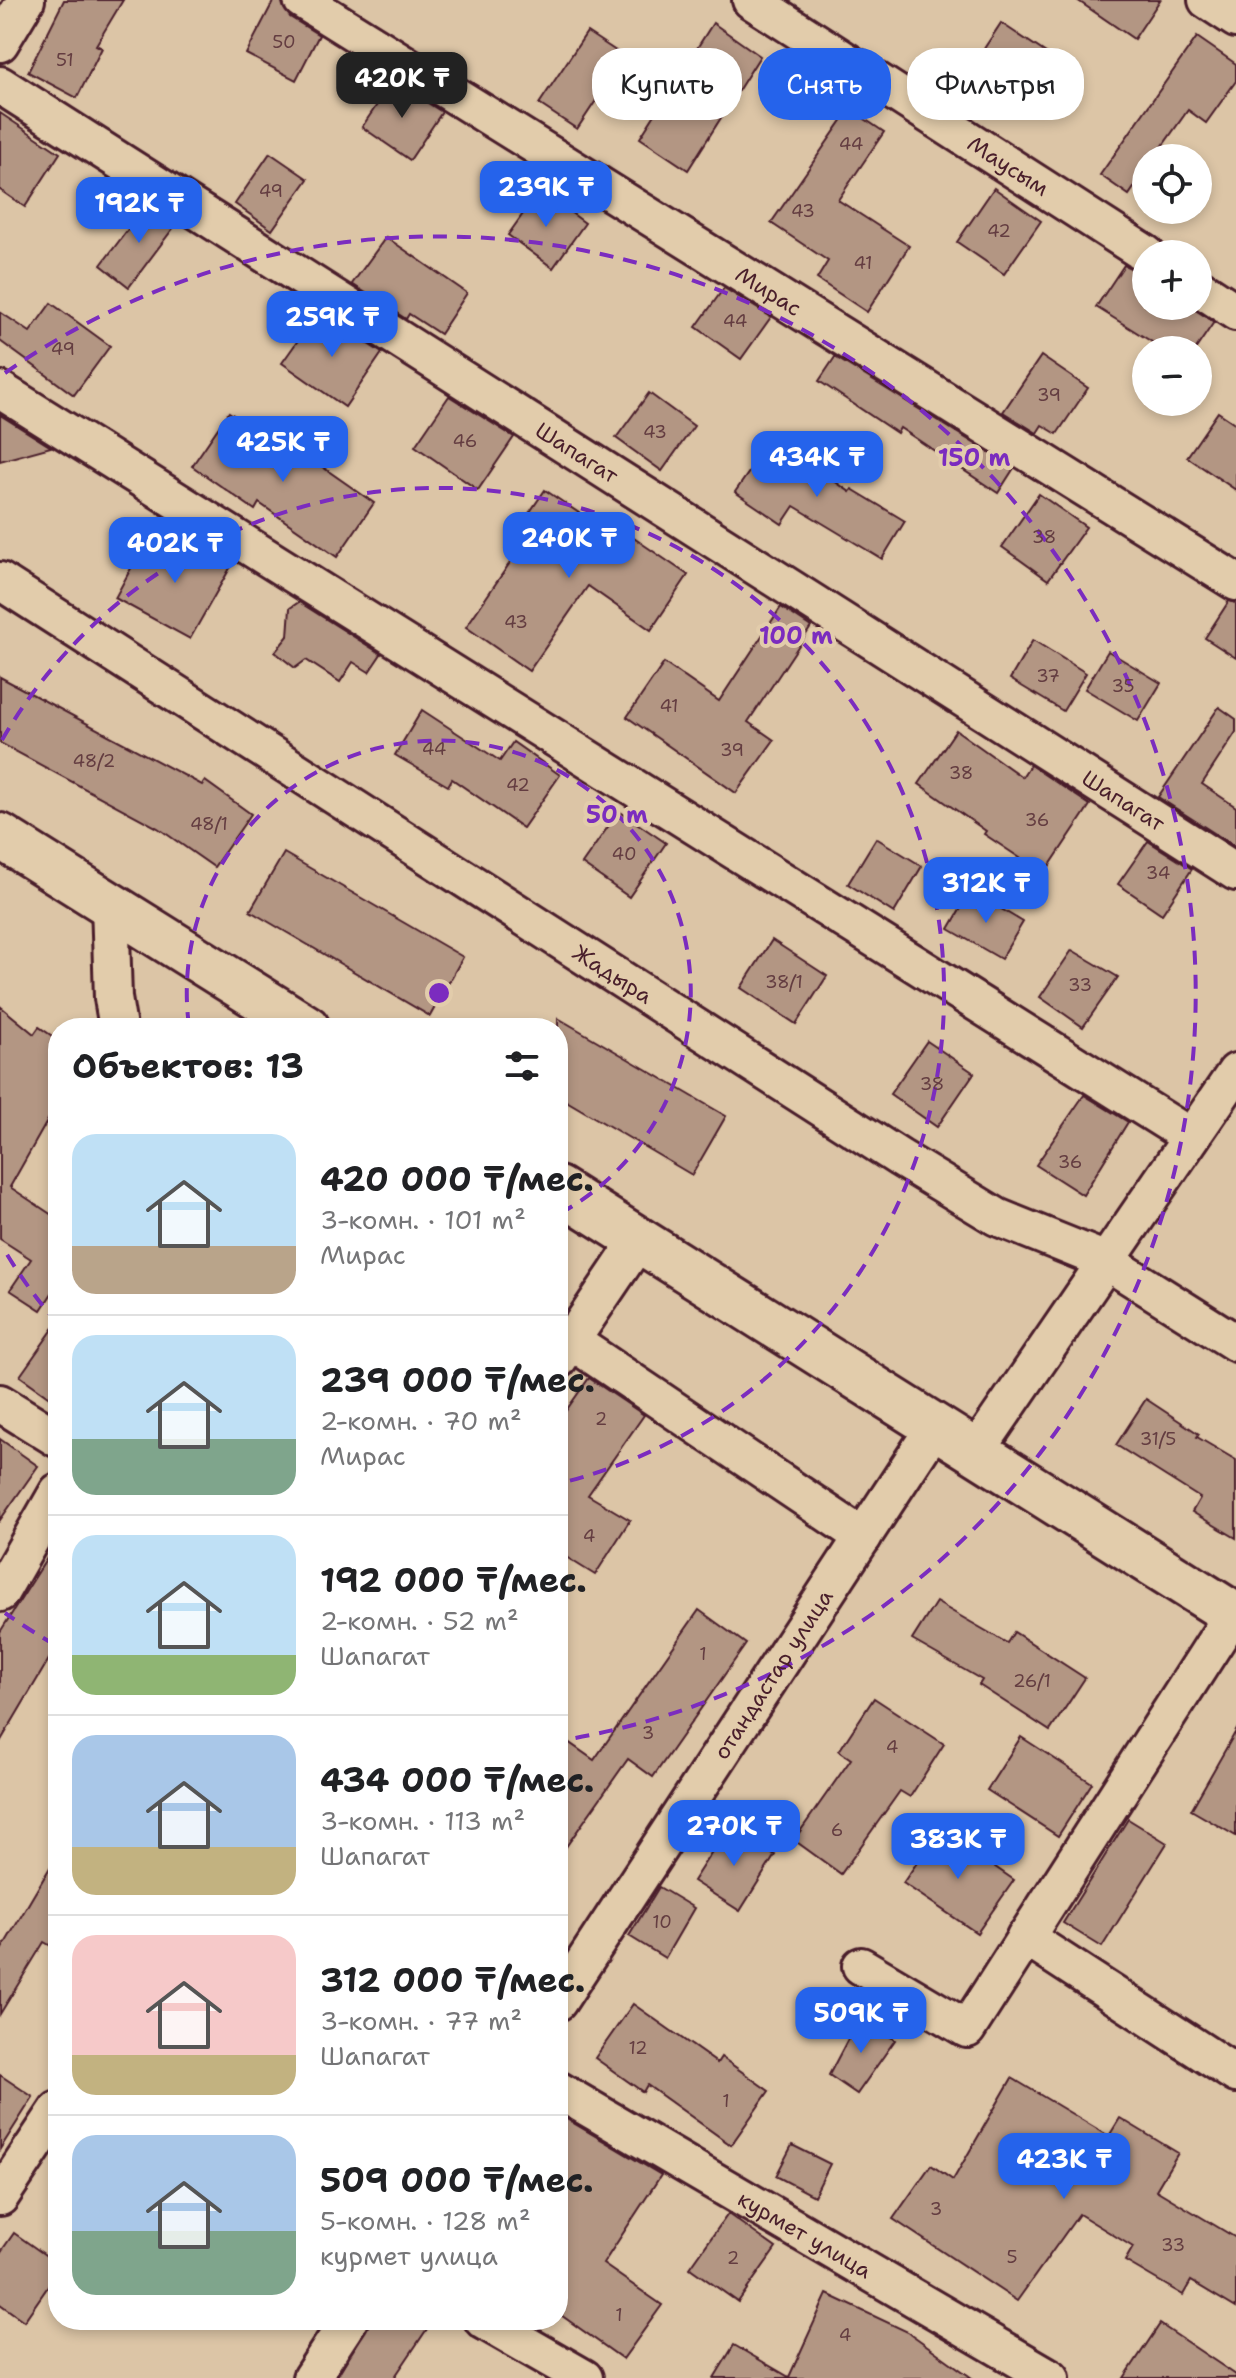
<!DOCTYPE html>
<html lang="ru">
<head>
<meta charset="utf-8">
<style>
	:root { --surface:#fff; --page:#f6f6f6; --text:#202124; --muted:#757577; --line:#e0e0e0; --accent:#2563eb }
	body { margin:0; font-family:"Shantell Sans",sans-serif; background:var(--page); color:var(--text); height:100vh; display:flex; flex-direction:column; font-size:30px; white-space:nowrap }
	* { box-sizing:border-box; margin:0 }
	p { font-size:26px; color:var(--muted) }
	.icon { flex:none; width:44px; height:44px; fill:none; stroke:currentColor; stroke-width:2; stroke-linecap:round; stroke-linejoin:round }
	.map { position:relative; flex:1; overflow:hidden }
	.details { position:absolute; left:48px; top:1018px; width:520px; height:1312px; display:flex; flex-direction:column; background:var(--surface); border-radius:32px; box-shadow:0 4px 12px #0003 }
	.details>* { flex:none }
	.guide { position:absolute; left:592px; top:48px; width:524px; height:72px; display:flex; gap:16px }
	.buttons { position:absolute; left:1132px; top:144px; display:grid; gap:16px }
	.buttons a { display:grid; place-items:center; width:80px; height:80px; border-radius:50%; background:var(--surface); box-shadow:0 4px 12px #0003; font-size:40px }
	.price { position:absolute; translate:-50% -68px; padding:0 18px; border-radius:16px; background:var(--accent); color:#fff; font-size:26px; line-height:52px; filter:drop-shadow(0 2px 4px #0008) }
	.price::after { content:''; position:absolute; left:50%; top:48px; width:24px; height:18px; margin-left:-12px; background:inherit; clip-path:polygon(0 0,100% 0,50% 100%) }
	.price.current { background:#222; color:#fff }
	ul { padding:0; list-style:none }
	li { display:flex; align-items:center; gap:24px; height:200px; padding:0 24px }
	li+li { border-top:2px solid var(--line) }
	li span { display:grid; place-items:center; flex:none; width:224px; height:160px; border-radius:24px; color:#555 }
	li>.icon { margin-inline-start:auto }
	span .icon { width:96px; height:96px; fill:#fffc; stroke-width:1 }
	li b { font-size:34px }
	h2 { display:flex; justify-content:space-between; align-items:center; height:96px; padding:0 24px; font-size:34px }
	.tag { padding:0 28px; border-radius:32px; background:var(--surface); box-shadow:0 4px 12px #0003; font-size:28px; line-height:72px }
	.tag.current { background:var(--accent); color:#fff }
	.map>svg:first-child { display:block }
	.building { fill:#b39683; stroke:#4a1f2b; stroke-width:2 }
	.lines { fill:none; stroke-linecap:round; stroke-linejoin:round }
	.street-casing { stroke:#4a1f2b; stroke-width:42 }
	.secondary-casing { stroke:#4a1f2b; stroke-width:50 }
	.street { stroke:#e2ccab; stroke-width:36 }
	.secondary { stroke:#e2ccab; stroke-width:44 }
	.ring { fill:none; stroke:#7b2cbf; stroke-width:4; stroke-dasharray:14 10 }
	.labels { text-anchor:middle; stroke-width:8; stroke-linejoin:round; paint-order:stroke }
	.number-label { font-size:18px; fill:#643d41 }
	.street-label { font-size:22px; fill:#4a1f2b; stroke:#e2ccab }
	.centre { fill:#7b2cbf; stroke:#e2ccab; stroke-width:4 }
	.ring-label { font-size:24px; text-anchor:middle; font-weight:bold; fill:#7b2cbf; stroke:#e2ccab; stroke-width:8; stroke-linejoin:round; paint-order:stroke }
</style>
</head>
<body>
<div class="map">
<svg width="1236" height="2378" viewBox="0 0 1236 2378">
	<rect width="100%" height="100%" fill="#dcc5a6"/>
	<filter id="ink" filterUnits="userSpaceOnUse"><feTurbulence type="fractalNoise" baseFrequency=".0125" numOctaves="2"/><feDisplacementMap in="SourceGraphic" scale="16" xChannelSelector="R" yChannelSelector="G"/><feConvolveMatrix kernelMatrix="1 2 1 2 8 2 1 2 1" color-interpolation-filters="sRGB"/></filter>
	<g filter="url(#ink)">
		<!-- building -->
		<g class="building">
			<polygon points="64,0 123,0 96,45 102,48 77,98 28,72"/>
			<polygon points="274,0 281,0 290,17 319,35 296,80 246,54"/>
			<polygon points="1077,0 1160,0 1134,39"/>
			<polygon points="713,23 760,56 688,170 640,138"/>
			<polygon points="1001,23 1049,55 1018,102 970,70"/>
			<polygon points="587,32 625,57 577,129 539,104"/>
			<polygon points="1197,37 1236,64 1236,81 1206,123 1188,110 1154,158 1146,158 1146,170 1129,195 1100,175"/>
			<polygon points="393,81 442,112 410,160 362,127"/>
			<polygon points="850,109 884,132 838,200 909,246 867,312 817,279 828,261 771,223"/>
			<polygon points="0,113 60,153 25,207 0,190"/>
			<polygon points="270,153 308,179 272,230 235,204"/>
			<polygon points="994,188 1041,221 1004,274 957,242"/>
			<polygon points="540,190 585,223 553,268 508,235"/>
			<polygon points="147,204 177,223 129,287 101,265"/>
			<polygon points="386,237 467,293 440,334 409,314 406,319 352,284"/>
			<polygon points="1124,265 1146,275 1146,306 1189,306 1214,322 1195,350 1165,350 1096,307"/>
			<polygon points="724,288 771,317 741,359 696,327"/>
			<polygon points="51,303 110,346 74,395 0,341 0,312 30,332"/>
			<polygon points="318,312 382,353 345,407 282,363"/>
			<polygon points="1041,356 1088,388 1057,434 1042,425 1037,433 1003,412"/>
			<polygon points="835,357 1014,468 998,493 900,428 897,433 819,381"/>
			<polygon points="649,393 694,426 662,471 616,438"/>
			<polygon points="449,396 514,437 478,490 415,446"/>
			<polygon points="229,412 307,466 311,459 374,503 337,557 259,503 255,510 192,466"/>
			<polygon points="1218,412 1236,424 1236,490 1187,457"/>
			<polygon points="0,415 51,447 0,461"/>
			<polygon points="773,438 850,492 852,489 905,521 882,559 794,506 782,524 735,492"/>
			<polygon points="545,490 619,540 625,532 688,575 651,630 588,586 529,671 466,627 518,551 508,544"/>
			<polygon points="1039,494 1086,527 1048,580 1002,547"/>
			<polygon points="180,539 201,550 217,551 234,561 190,639 115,598 143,546 152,552 157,543 173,552"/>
			<polygon points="1229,601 1236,603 1236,658 1205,638"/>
			<polygon points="299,602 381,654 369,672 353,662 340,682 306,660 295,668 275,652 288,636 290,608"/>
			<polygon points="781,607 811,627 748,722 774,740 736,793 627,717 664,663 719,701"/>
			<polygon points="1033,640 1086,673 1063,711 1010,679"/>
			<polygon points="1108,651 1161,683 1138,721 1085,689"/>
			<polygon points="0,677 202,785 205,781 251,814 214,867 158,828 0,743"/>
			<polygon points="1219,707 1236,719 1236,732 1202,784 1236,807 1236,847 1158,797"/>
			<polygon points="422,710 500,761 513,742 560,775 523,828 452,779 448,786 395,755"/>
			<polygon points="956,730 1022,777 1030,765 1090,805 1044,874 984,834 986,831 919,784"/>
			<polygon points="619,811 666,843 629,897 582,864"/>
			<polygon points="876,838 922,866 894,913 848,884"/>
			<polygon points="1148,841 1192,869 1162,914 1118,884"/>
			<polygon points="284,853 463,957 430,1016 250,911"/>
			<polygon points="971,891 1023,922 1001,959 949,929"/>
			<polygon points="772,940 827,976 796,1024 741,988"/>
			<polygon points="1072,950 1118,977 1083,1027 1040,997"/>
			<polygon points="0,1006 34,1034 39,1027 58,1040 58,1102 10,1187 58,1219 58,1284 41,1310 10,1290 31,1259 0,1239"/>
			<polygon points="558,1018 726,1116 692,1175 558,1096"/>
			<polygon points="927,1041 974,1073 937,1127 890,1094"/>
			<polygon points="1084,1095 1128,1122 1083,1195 1036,1165"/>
			<polygon points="58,1322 58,1403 20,1376"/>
			<polygon points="589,1378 644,1415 588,1495 630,1520 595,1575 558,1552 558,1422"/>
			<polygon points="1146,1399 1199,1434 1197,1437 1236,1460 1236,1538 1192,1512 1200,1498 1116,1445"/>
			<polygon points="0,1439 38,1466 0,1520"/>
			<polygon points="58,1541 58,1644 0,1742 0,1632"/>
			<polygon points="936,1602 1007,1643 1014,1632 1085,1678 1050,1731 979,1685 982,1680 912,1640"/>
			<polygon points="699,1610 746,1644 653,1777 628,1759 558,1858 558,1756 568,1742 594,1760"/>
			<polygon points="874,1698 944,1744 910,1797 900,1791 841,1874 794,1840 851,1759 839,1751"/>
			<polygon points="1236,1731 1236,1836 1191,1810"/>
			<polygon points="1021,1737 1092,1783 1058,1836 987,1790"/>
			<polygon points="1128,1819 1167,1843 1102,1947 1063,1923"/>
			<polygon points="729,1825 775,1855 740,1911 693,1881"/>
			<polygon points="940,1829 1014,1880 977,1933 903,1883"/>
			<polygon points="58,1854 58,1950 44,1942 0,2014 0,1952"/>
			<polygon points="659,1887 694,1908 665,1958 629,1936"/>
			<polygon points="633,2004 717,2063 721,2057 769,2091 731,2145 647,2085 643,2092 595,2058"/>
			<polygon points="860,2016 895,2040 857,2094 829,2075"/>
			<polygon points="0,2075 33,2097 0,2149"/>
			<polygon points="1012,2078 1109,2136 1120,2118 1178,2153 1156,2190 1236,2238 1236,2308 1191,2281 1183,2295 1125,2261 1133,2247 1079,2214 1017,2301 893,2219 931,2165 953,2180"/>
			<polygon points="558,2114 661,2175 603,2264 662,2305 623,2359 558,2313"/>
			<polygon points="792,2145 830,2164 814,2196 776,2176"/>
			<polygon points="728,2214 776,2248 738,2302 690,2268"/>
			<polygon points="14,2233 58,2264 58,2272 24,2321 0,2304 0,2253"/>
			<polygon points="827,2294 908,2332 972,2378 714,2378 734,2345 789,2377"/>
			<polygon points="370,2320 433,2320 394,2378 336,2378"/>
			<polygon points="1160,2324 1236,2375 1236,2378 1124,2378"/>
		</g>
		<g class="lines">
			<defs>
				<g id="street">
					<path id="s1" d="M302 0 1236 582"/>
					<path id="s2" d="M751 0 1146 254"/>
					<polyline points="1207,0 1236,19"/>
					<polyline points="0,43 26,0"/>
					<path id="s3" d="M0 85 1236 872"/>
					<polyline points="1198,287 1236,312"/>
					<polyline points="0,390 1191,1137"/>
					<path id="s4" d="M0 581 900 1158 997 1217 1106 1261 1236 1343"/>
					<polyline points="110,903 113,998 118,1028"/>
					<polyline points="558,1332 863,1537"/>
					<polyline points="558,1360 639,1240"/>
					<polyline points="0,1403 58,1439"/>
					<polyline points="975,1453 1236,1072"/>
					<polyline points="0,1593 58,1492"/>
					<polyline points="1025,1937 1236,2074"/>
					<polyline points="861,1966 967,2029 1233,1614"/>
					<path id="s5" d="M558 2002 934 1428"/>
					<path id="s6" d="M558 2090 1051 2378"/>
					<polyline points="0,2197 58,2110"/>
					<polyline points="483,2320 584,2378"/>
					<polyline points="311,2378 349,2320"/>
				</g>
				<g id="secondary">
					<polyline points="0,836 307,1028"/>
					<polyline points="558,1189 1236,1616"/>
				</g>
			</defs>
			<!-- street casing -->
			<use href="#street" class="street-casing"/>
			<!-- secondary casing -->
			<use href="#secondary" class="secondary-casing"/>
			<!-- street -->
			<use href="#street" class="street"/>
			<!-- secondary -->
			<use href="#secondary" class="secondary"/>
		</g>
	</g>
	<!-- distance rings -->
	<g class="ring">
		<path d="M189 1026A252 252 0 1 1 559 1214"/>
		<path d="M58 1324A505 505 0 0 1 2 1246M2 740A505 505 0 1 1 561 1483"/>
		<path d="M55 1645A757 757 0 0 1 5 1613M5 373A757 757 0 1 1 564 1740"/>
	</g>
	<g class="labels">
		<!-- number labels -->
		<g class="number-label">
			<text x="284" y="48">50</text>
			<text x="65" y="66">51</text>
			<text x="851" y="150">44</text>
			<text x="271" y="197">49</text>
			<text x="803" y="217">43</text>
			<text x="999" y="237">42</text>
			<text x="863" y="269">41</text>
			<text x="735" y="327">44</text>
			<text x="63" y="355">49</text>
			<text x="1049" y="401">39</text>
			<text x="655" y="438">43</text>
			<text x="465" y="447">46</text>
			<text x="1044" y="543">38</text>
			<text x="516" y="628">43</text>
			<text x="1048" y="682">37</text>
			<text x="1123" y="692">35</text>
			<text x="669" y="712">41</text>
			<text x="434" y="755">44</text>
			<text x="732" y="756">39</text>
			<text x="94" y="767">48/2</text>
			<text x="961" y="779">38</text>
			<text x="518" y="791">42</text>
			<text x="1037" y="826">36</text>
			<text x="209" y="830">48/1</text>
			<text x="624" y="860">40</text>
			<text x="1158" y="879">34</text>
			<text x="784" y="988">38/1</text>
			<text x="1080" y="991">33</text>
			<text x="932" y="1090">38</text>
			<text x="1070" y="1168">36</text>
			<text x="601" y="1425">2</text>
			<text x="1158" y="1445">31/5</text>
			<text x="589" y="1542">4</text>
			<text x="703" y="1660">1</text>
			<text x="1032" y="1687">26/1</text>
			<text x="648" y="1739">3</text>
			<text x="892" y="1753">4</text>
			<text x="837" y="1836">6</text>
			<text x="662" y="1928">10</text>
			<text x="638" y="2054">12</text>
			<text x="726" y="2107">1</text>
			<text x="936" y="2215">3</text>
			<text x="1173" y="2251">33</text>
			<text x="1012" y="2263">5</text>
			<text x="733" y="2264">2</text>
			<text x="619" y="2321">1</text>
			<text x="845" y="2341">4</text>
		</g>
		<!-- street labels -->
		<g class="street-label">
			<text dy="8" stroke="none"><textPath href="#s2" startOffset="306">Маусым</textPath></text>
			<text dy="8" stroke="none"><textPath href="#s1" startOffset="550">Мирас</textPath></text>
			<text dy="8" stroke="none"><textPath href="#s3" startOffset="684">Шапагат</textPath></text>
			<text dy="8" stroke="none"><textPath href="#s3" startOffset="1332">Шапагат</textPath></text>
			<text dy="8" stroke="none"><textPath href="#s4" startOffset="728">Жадыра</textPath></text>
			<text dy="8" stroke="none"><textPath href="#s5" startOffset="392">отандастар улица</textPath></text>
			<text dy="8" stroke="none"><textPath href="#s6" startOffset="286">курмет улица</textPath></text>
		</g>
	</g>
	<circle cx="439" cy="993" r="12" class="centre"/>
	<g class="ring-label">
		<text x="974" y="466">150 m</text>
		<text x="796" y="644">100 m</text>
		<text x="617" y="823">50 m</text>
	</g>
</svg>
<div class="buttons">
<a><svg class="icon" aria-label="locate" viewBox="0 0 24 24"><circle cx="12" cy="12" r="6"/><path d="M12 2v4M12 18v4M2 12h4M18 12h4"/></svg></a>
<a>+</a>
<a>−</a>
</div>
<b class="price current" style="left:402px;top:120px">420K ₸</b>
<b class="price" style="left:546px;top:229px">239K ₸</b>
<b class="price" style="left:139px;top:245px">192K ₸</b>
<b class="price" style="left:332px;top:359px">259K ₸</b>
<b class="price" style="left:283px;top:484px">425K ₸</b>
<b class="price" style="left:817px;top:499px">434K ₸</b>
<b class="price" style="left:569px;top:580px">240K ₸</b>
<b class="price" style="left:175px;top:585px">402K ₸</b>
<b class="price" style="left:986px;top:925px">312K ₸</b>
<b class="price" style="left:734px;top:1868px">270K ₸</b>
<b class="price" style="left:958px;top:1881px">383K ₸</b>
<b class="price" style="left:861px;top:2055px">509K ₸</b>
<b class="price" style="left:1064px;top:2201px">423K ₸</b>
<div class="guide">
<a class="tag">Купить</a>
<a class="tag current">Снять</a>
<a class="tag">Фильтры</a>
</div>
<section class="details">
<h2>Объектов: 13<svg class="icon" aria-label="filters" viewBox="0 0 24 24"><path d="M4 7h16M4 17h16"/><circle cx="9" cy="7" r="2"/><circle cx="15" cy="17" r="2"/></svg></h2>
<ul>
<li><span style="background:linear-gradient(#bfe0f5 70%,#b9a48a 0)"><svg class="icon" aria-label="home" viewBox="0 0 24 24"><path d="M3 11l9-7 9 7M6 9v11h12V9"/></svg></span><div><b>420 000 ₸/мес.</b><p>3-комн. · 101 m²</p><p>Мирас</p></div></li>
<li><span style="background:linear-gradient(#bfe0f5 65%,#7fa58c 0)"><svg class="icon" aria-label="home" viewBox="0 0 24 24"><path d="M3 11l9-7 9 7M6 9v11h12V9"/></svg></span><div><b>239 000 ₸/мес.</b><p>2-комн. · 70 m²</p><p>Мирас</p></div></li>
<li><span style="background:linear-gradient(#bfe0f5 75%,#8fb573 0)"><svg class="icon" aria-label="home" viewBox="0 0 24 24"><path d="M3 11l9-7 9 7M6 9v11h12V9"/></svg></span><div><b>192 000 ₸/мес.</b><p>2-комн. · 52 m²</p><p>Шапагат</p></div></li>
<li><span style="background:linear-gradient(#a9c7e8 70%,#c2b280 0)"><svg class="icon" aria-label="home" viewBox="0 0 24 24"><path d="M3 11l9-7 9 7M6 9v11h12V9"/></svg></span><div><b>434 000 ₸/мес.</b><p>3-комн. · 113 m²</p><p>Шапагат</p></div></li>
<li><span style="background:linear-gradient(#f6c9c9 75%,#c2b280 0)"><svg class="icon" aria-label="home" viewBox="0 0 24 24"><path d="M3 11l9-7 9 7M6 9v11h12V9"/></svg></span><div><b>312 000 ₸/мес.</b><p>3-комн. · 77 m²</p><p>Шапагат</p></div></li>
<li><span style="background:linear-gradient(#a9c7e8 60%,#7fa58c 0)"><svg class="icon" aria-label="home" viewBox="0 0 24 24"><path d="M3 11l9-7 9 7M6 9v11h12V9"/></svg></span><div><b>509 000 ₸/мес.</b><p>5-комн. · 128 m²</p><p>курмет улица</p></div></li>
</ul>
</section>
</div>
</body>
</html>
